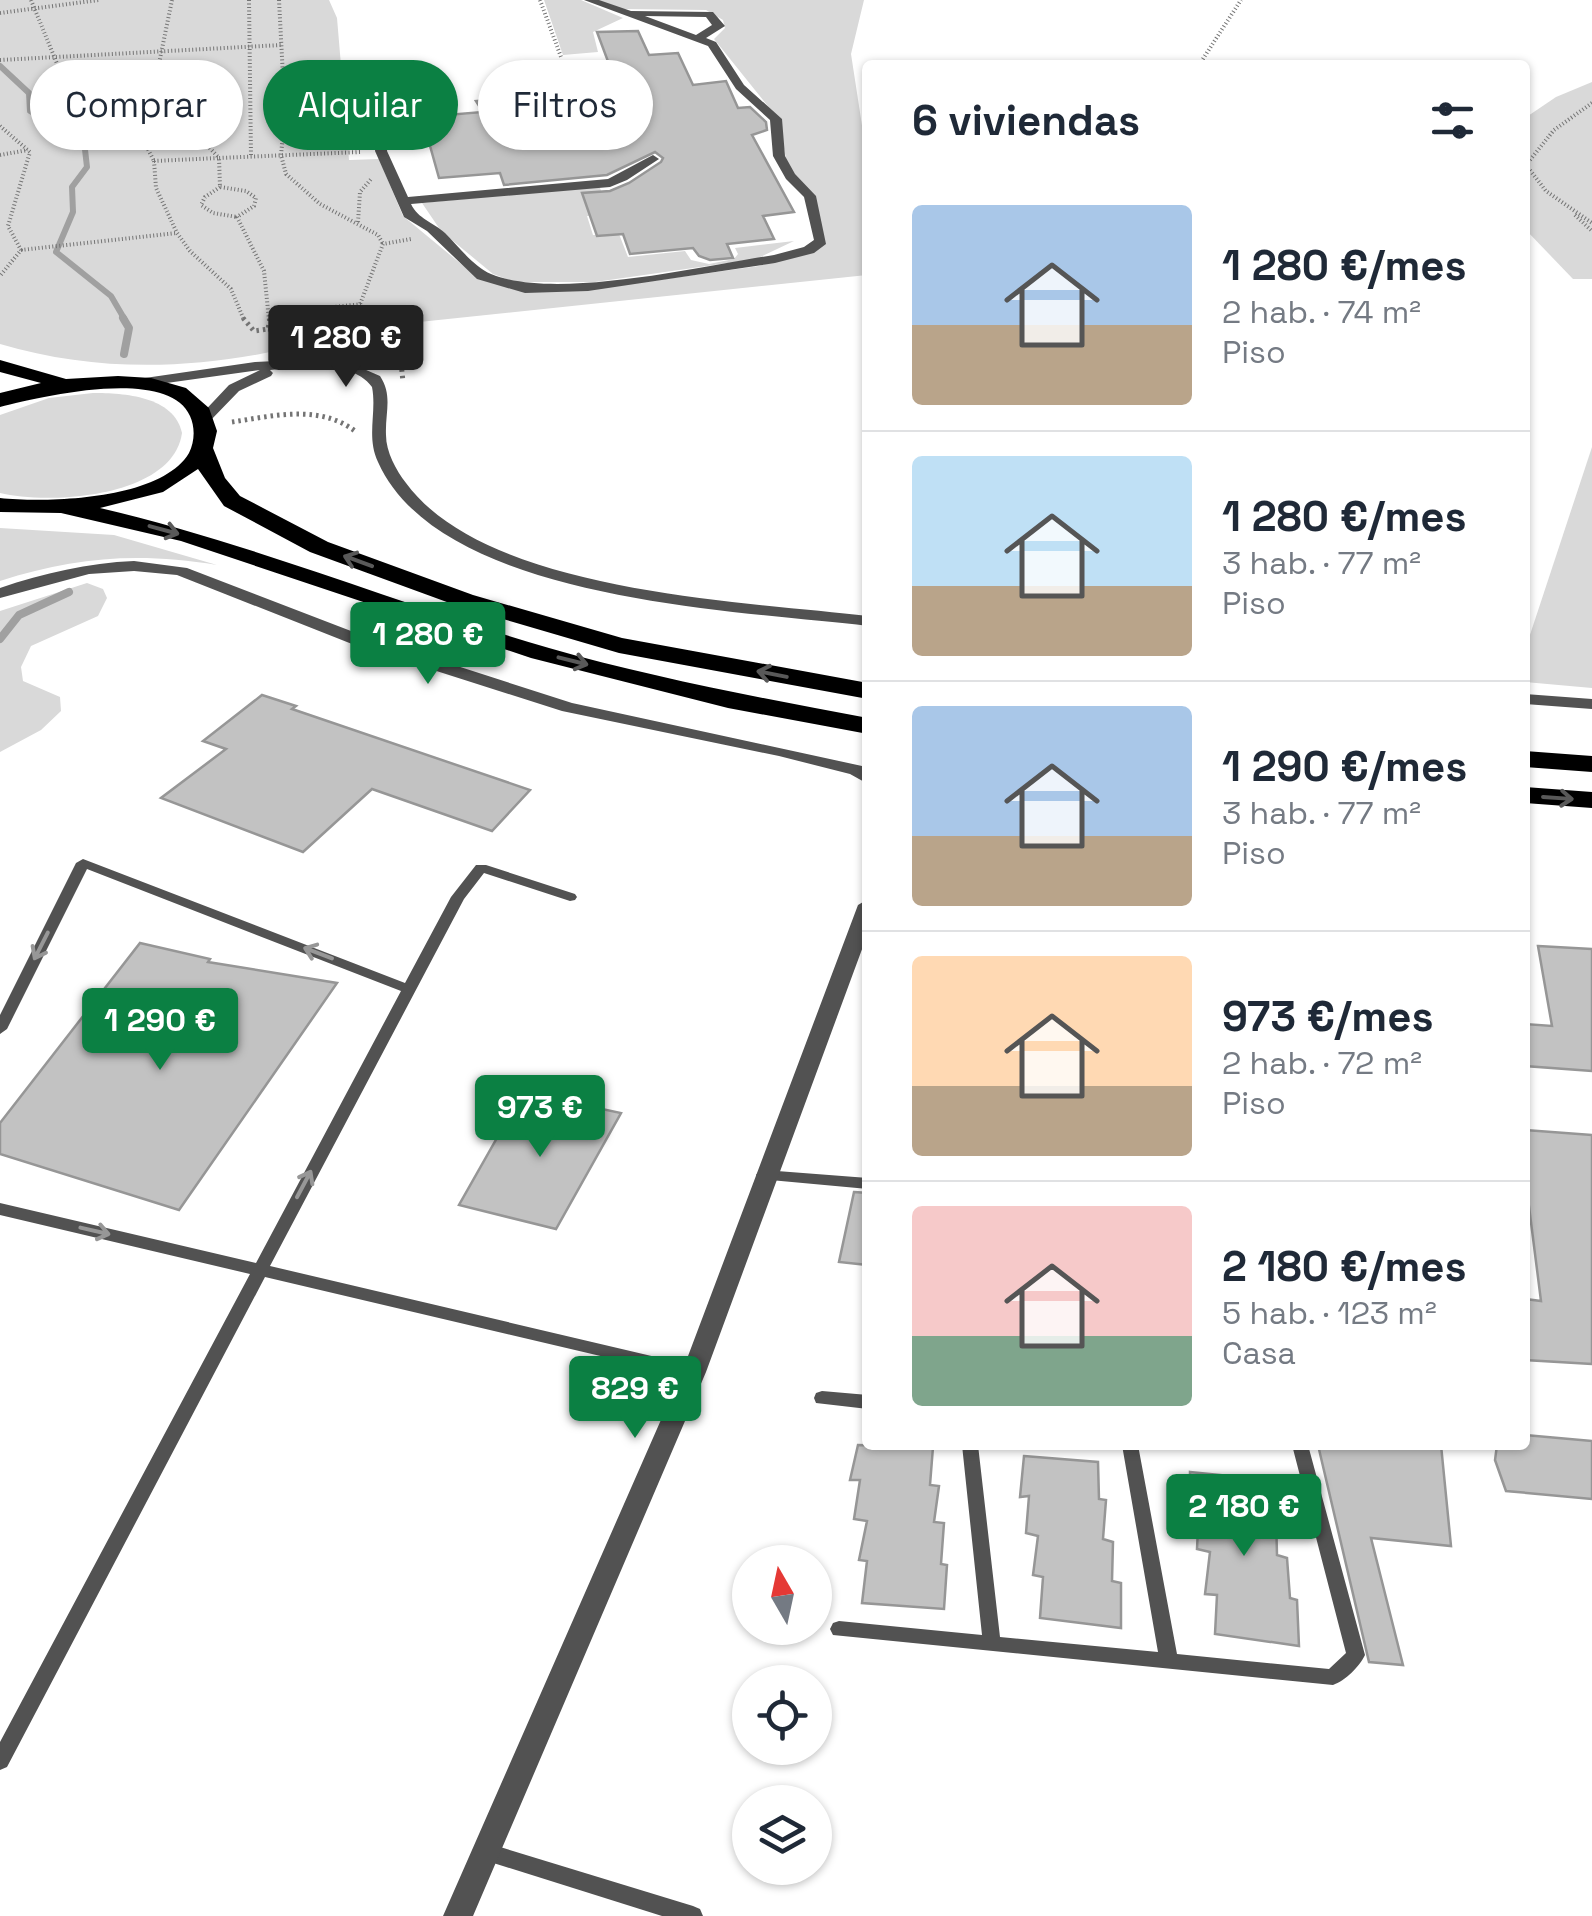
<!DOCTYPE html>
<html lang="es">
<head>
<meta charset="utf-8">
<style>
	:root { --surface:#fff; --page:#f2f2f3; --text:#1f2937; --muted:#747a83; --line:#e0e1e3; --accent:#0b8043 }
	body { margin:0; font-family:"Space Grotesk",sans-serif; background:var(--page); color:var(--text); height:100vh; display:flex; flex-direction:column; font-size:38px; white-space:nowrap }
	* { box-sizing:border-box; margin:0 }
	p { font-size:32px; color:var(--muted) }
	.icon { flex:none; width:55px; height:55px; fill:none; stroke:currentColor; stroke-width:2; stroke-linecap:round; stroke-linejoin:round }
	.map { position:relative; flex:1; overflow:hidden }
	.drawer { position:absolute; left:862px; top:60px; width:668px; height:1390px; display:flex; flex-direction:column; background:var(--surface); border-radius:10px; box-shadow:0 2px 8px #0004 }
	.drawer>* { flex:none }
	.top-card { position:absolute; left:30px; top:60px; width:682px; height:90px; display:flex; gap:20px }
	.needle { width:65px; rotate:351deg }
	.fabs { position:absolute; left:732px; top:1545px; display:grid; gap:20px }
	.fabs a { display:grid; place-items:center; width:100px; height:100px; border-radius:50%; background:var(--surface); box-shadow:0 2px 8px #0004; font-size:50px }
	.price { position:absolute; translate:-50% -85px; padding:0 22px; border-radius:10px; background:var(--accent); color:#fff; font-size:32px; line-height:65px; filter:drop-shadow(0 2px 5px #0008) }
	.price::after { content:''; position:absolute; left:50%; top:60px; width:30px; height:22px; margin-left:-15px; background:inherit; clip-path:polygon(0 0,100% 0,50% 100%) }
	.price.on { background:#222; color:#fff }
	ul { padding:0; list-style:none }
	li { display:flex; align-items:center; gap:30px; height:250px; padding:0 50px }
	li+li { border-top:2px solid var(--line) }
	li span { display:grid; place-items:center; flex:none; width:280px; height:200px; border-radius:10px; color:#555 }
	li>.icon { margin-inline-start:auto }
	span .icon { width:120px; height:120px; fill:#fffc; stroke-width:1 }
	li b { font-size:42px }
	h2 { display:flex; justify-content:space-between; align-items:center; height:120px; padding:0 50px; font-size:42px }
	.tag { padding:0 35px; border-radius:45px; background:var(--surface); box-shadow:0 2px 8px #0004; font-size:35px; line-height:90px }
	.tag.on { background:var(--accent); color:#fff }
	.map>svg:first-child { display:block }
	.green { fill:#d9d9d9 }
	.lines { fill:none; stroke-linecap:round; stroke-linejoin:round }
	.stream-far1 { stroke:#a0a0a0; stroke-width:6 }
	.stream { stroke:#a0a0a0; stroke-width:8 }
	.building { fill:#c2c2c2; stroke:#969696; stroke-width:2.5 }
	.path-far1 { stroke:#747474; stroke-width:4; stroke-dasharray:1 2.5; stroke-linecap:butt }
	.path { stroke:#747474; stroke-width:5; stroke-dasharray:2.5 4; stroke-linecap:butt }
	.lane { fill:#525252; fill-rule:evenodd }
	.street { fill:#525252; fill-rule:evenodd }
	.highway { fill:#000; fill-rule:evenodd }
	.oneway { stroke:#595959 }
	.oneway2 { stroke:#979797 }
</style>
</head>
<body>
<div class="map">
<svg width="1592" height="1916" viewBox="0 0 1592 1916">
	<rect width="100%" height="100%" fill="#fff"/>
	<!-- green -->
	<g class="green">
		<path d="M0 0H329L337 18 349 160 379 159 403 216 478 278 587 290 759 266 794 254 823 234 815 205 787 165 779 120 714 39 725 28 723 20 706 10 621 9 595 0H864L851 54 867 158V275L362 328C244 366 121 380 0 344Z"/>
		<polygon points="544,0 581,0 623,18 593,32 598,52 563,55"/>
		<polygon points="1592,82 1592,279 1573,279 1525,229 1525,118 1556,97"/>
		<polygon points="599,186 612,215 587,216 593,235 619,234 628,257 685,251 691,260 709,264 734,259 738,254 735,248 794,241 756,259 595,282 515,282 493,274 441,231 422,203"/>
		<path d="M93 393C124 393 174 396 182 433 173 498 48 505 0 493V415L49 398Z"/>
		<polygon points="1592,447 1592,688 1525,682 1525,650"/>
		<path d="M0 528 114 535 217 565C139 552 74 557 0 581Z"/>
		<polygon points="87,583 103,589 107,598 98,616 31,646 21,667 23,681 60,697 61,711 41,730 0,752 0,611"/>
	</g>
	<g class="lines">
		<!-- stream-far1 -->
		<polyline class="stream-far1" points="0,66 29,93 30,111 84,141 87,167 72,187 73,212 56,252 111,296 125,320"/>
		<!-- stream -->
		<g class="stream">
			<polyline points="123,318 129,328 124,354"/>
			<polyline points="0,639 19,615 69,592"/>
		</g>
	</g>
	<!-- building -->
	<g class="building">
		<polygon points="638,31 649,55 678,53 693,85 726,81 738,108 750,107 766,122 767,130 752,135 794,212 763,216 774,239 727,244 733,258 710,260 699,256 693,248 630,254 623,234 597,236 582,193 610,191 629,183 661,162 663,158 655,152 607,175 504,185 500,173 439,178 422,117 483,112 476,101 604,91 595,65 609,64 597,32"/>
		<polygon points="262,695 296,706 292,709 530,790 492,831 372,789 303,852 161,798 226,749 203,741"/>
		<polygon points="140,943 210,959 208,962 337,983 179,1210 0,1154 0,1123"/>
		<polygon points="1538,946 1592,949 1592,1071 1525,1066 1525,1024 1552,1026"/>
		<polygon points="523,1092 621,1113 556,1229 459,1205"/>
		<polygon points="1525,1130 1592,1135 1592,1364 1525,1360 1525,1299 1541,1301 1525,1175"/>
		<polygon points="854,1192 868,1193 868,1265 839,1262"/>
		<polygon points="1525,1435 1592,1441 1592,1499 1506,1491 1495,1460 1497,1445 1525,1445"/>
		<polygon points="858,1445 933,1447 930,1485 939,1486 934,1522 944,1523 941,1564 947,1565 944,1609 862,1603 867,1561 859,1560 867,1521 854,1519 860,1480 850,1480"/>
		<polygon points="1318,1445 1441,1445 1451,1546 1371,1538 1403,1665 1369,1662"/>
		<polygon points="1024,1456 1098,1462 1099,1499 1106,1500 1103,1539 1113,1542 1112,1581 1121,1583 1121,1628 1040,1618 1043,1577 1033,1575 1038,1536 1026,1533 1029,1496 1020,1497"/>
		<polygon points="1190,1472 1268,1480 1268,1517 1276,1517 1277,1555 1287,1558 1290,1598 1297,1600 1299,1646 1215,1634 1217,1595 1205,1594 1210,1552 1197,1549 1199,1508 1190,1510"/>
	</g>
	<g class="lines">
		<!-- path-far1 -->
		<g class="path-far1">
			<polyline points="31,0 60,71 140,134 154,161"/>
			<polyline points="172,0 154,88 219,158 360,152"/>
			<polyline points="249,0 251,157"/>
			<polyline points="279,0 285,115 281,155 286,174 320,204 378,235 383,244"/>
			<polyline points="540,0 561,57"/>
			<polyline points="0,13 99,0"/>
			<polyline points="0,60 281,45"/>
			<polyline points="1199,65 1241,0"/>
			<polyline points="1592,103 1554,130 1526,165 1546,191 1592,223"/>
			<polyline points="0,126 30,152 8,226 21,250 0,276"/>
			<polyline points="0,155 28,150"/>
			<polyline points="154,161 156,188 177,233 190,251 231,289 244,320"/>
			<polyline points="154,161 219,158 220,187 246,191 256,198 254,206 237,217 264,271 269,320"/>
			<polyline points="220,187 205,197 201,205 213,213 237,217"/>
			<polyline points="1575,215 1592,231"/>
			<polyline points="358,222 360,192 372,178"/>
			<polyline points="21,250 177,233"/>
			<polyline points="273,313 363,304"/>
			<polyline points="354,320 383,244 411,239"/>
		</g>
		<!-- path -->
		<g class="path">
			<polyline points="243,318 254,331 268,329 270,318"/>
			<polyline points="268,329 365,335 401,362 403,382"/>
			<polyline points="347,332 355,318"/>
			<path d="M232 422C273 416 319 404 355 431"/>
		</g>
		<!-- lane -->
		<g class="lane">
			<polygon points="83,859 405,983 451,897 476,865 486,865 575,894 577,897 575,900 570,901 484,873 464,899 270,1266 694,1366 700,1367 702,1372 700,1377 694,1378 265,1277 7,1767 0,1770 0,1742 250,1274 0,1215 0,1203 256,1263 401,991 87,869 7,1029 0,1034 0,1015 76,863"/>
			<polygon points="764,1170 868,1178 868,1189 759,1179 756,1175 759,1171"/>
			<polygon points="822,1391 868,1395 868,1409 816,1403 814,1398 816,1393"/>
			<path d="M962 1445H978L1000 1637 1158 1652 1122 1445H1138L1177 1654 1329 1669 1346 1653 1292 1445H1308L1365 1655C1360 1666 1345 1681 1333 1685L833 1635 830 1629 833 1623 839 1621 982 1635Z"/>
			<polygon points="487,1843 693,1906 700,1909 703,1916 662,1916 487,1861 480,1858 477,1852 480,1846"/>
		</g>
		<!-- street -->
		<g class="street">
			<path d="M584 0H599L631 11 713 12 725 26 706 38 716 42 744 85 782 119 785 156 795 174 816 196 826 244 814 253 775 263 588 291 525 293 477 279 427 231 404 217 375 151 380 97 386 93 392 97 387 151 408 197 608 179 653 155 659 159 627 180 610 187 411 204C418 219 433 222 445 233 458 246 474 267 491 274 555 301 703 266 774 255L804 247 814 240 804 197 786 179 773 156 770 120 736 89 708 46ZM645 16 706 17 712 25 696 35Z"/>
			<path d="M318 359 350 363 380 376C393 396 385 412 386 435 386 452 396 470 406 483 487 593 741 601 868 616V626C735 610 440 601 378 462 366 436 377 413 372 387 351 359 301 367 270 370L273 373 271 376 239 391 209 422 204 423 197 419 229 385 260 370 138 387 131 383 138 379 255 362Z"/>
			<path d="M134 561 187 568 364 636 572 703 862 766 868 770V784L850 774 779 756 562 711 352 644 177 575 134 571 89 574 0 598V588C44 573 88 563 134 561Z"/>
			<polygon points="1525,694 1592,699 1592,709 1525,704"/>
			<polygon points="868,899 868,933 706,1372 473,1916 443,1916 682,1372 858,905"/>
		</g>
		<!-- highway -->
		<g class="highway">
			<path d="M0 360 66 379 118 376 151 378 186 388 209 408 217 431 213 448 225 478 240 496 328 542 473 595 622 638 868 683V699L619 653 455 605 310 552 224 506 198 469 163 492 100 508C254 544 398 604 549 648 654 678 761 698 868 718V734L728 708 531 658 181 541 61 513 0 512V498C48 503 161 500 189 453 195 441 195 427 190 416 168 366 40 397 0 407V393L41 383 0 372Z"/>
			<polygon points="1525,751 1592,756 1592,772 1525,767"/>
			<polygon points="1525,787 1592,792 1592,808 1525,803"/>
		</g>
	</g>
	<!-- one-way arrows -->
	<defs><path id="oneway-shaft" d="M-6 0H5M1.5-3L5.5 0L1.5 3" fill="none" stroke-width="1.6" stroke-linecap="round" stroke-linejoin="round" transform="scale(2.5)"/></defs>
	<g class="oneway">
		<use href="#oneway-shaft" transform="translate(164 530) rotate(15)"/>
		<use href="#oneway-shaft" transform="translate(358 561) rotate(-160)"/>
		<use href="#oneway-shaft" transform="translate(573 661) rotate(14)"/>
		<use href="#oneway-shaft" transform="translate(772 674) rotate(-169)"/>
		<use href="#oneway-shaft" transform="translate(1558 798) rotate(4)"/>
	</g>
	<g class="oneway2">
		<use href="#oneway-shaft" transform="translate(41 946) rotate(117)"/>
		<use href="#oneway-shaft" transform="translate(318 953) rotate(-159)"/>
		<use href="#oneway-shaft" transform="translate(304 1184) rotate(-62)"/>
		<use href="#oneway-shaft" transform="translate(95 1231) rotate(13)"/>
	</g>
</svg>
<div class="fabs">
<a><svg class="needle" viewBox="-14 -14 28 28"><path d="M0-13l5 13h-10z" fill="#e53935"/><path d="M0 13l5-13h-10z" fill="#747a83"/></svg></a>
<a><svg class="icon" aria-label="locate" viewBox="0 0 24 24"><circle cx="12" cy="12" r="6"/><path d="M12 2v4M12 18v4M2 12h4M18 12h4"/></svg></a>
<a><svg class="icon" aria-label="layers" viewBox="0 0 24 24"><path d="M12 4l9 5-9 5-9-5zM3 14l9 5 9-5"/></svg></a>
</div>
<b class="price on" style="left:346px;top:390px">1 280 €</b>
<b class="price" style="left:428px;top:687px">1 280 €</b>
<b class="price" style="left:160px;top:1073px">1 290 €</b>
<b class="price" style="left:540px;top:1160px">973 €</b>
<b class="price" style="left:635px;top:1441px">829 €</b>
<b class="price" style="left:1244px;top:1559px">2 180 €</b>
<div class="top-card">
<a class="tag">Comprar</a>
<a class="tag on">Alquilar</a>
<a class="tag">Filtros</a>
</div>
<section class="drawer">
<h2>6 viviendas<svg class="icon" aria-label="filters" viewBox="0 0 24 24"><path d="M4 7h16M4 17h16"/><circle cx="9" cy="7" r="2"/><circle cx="15" cy="17" r="2"/></svg></h2>
<ul>
<li><span style="background:linear-gradient(#a9c7e8 60%,#b9a48a 0)"><svg class="icon" aria-label="home" viewBox="0 0 24 24"><path d="M3 11l9-7 9 7M6 9v11h12V9"/></svg></span><div><b>1 280 €/mes</b><p>2 hab. · 74 m²</p><p>Piso</p></div></li>
<li><span style="background:linear-gradient(#bfe0f5 65%,#b9a48a 0)"><svg class="icon" aria-label="home" viewBox="0 0 24 24"><path d="M3 11l9-7 9 7M6 9v11h12V9"/></svg></span><div><b>1 280 €/mes</b><p>3 hab. · 77 m²</p><p>Piso</p></div></li>
<li><span style="background:linear-gradient(#a9c7e8 65%,#b9a48a 0)"><svg class="icon" aria-label="home" viewBox="0 0 24 24"><path d="M3 11l9-7 9 7M6 9v11h12V9"/></svg></span><div><b>1 290 €/mes</b><p>3 hab. · 77 m²</p><p>Piso</p></div></li>
<li><span style="background:linear-gradient(#ffd9b3 65%,#b9a48a 0)"><svg class="icon" aria-label="home" viewBox="0 0 24 24"><path d="M3 11l9-7 9 7M6 9v11h12V9"/></svg></span><div><b>973 €/mes</b><p>2 hab. · 72 m²</p><p>Piso</p></div></li>
<li><span style="background:linear-gradient(#f6c9c9 65%,#7fa58c 0)"><svg class="icon" aria-label="home" viewBox="0 0 24 24"><path d="M3 11l9-7 9 7M6 9v11h12V9"/></svg></span><div><b>2 180 €/mes</b><p>5 hab. · 123 m²</p><p>Casa</p></div></li>
</ul>
</section>
</div>
</body>
</html>
